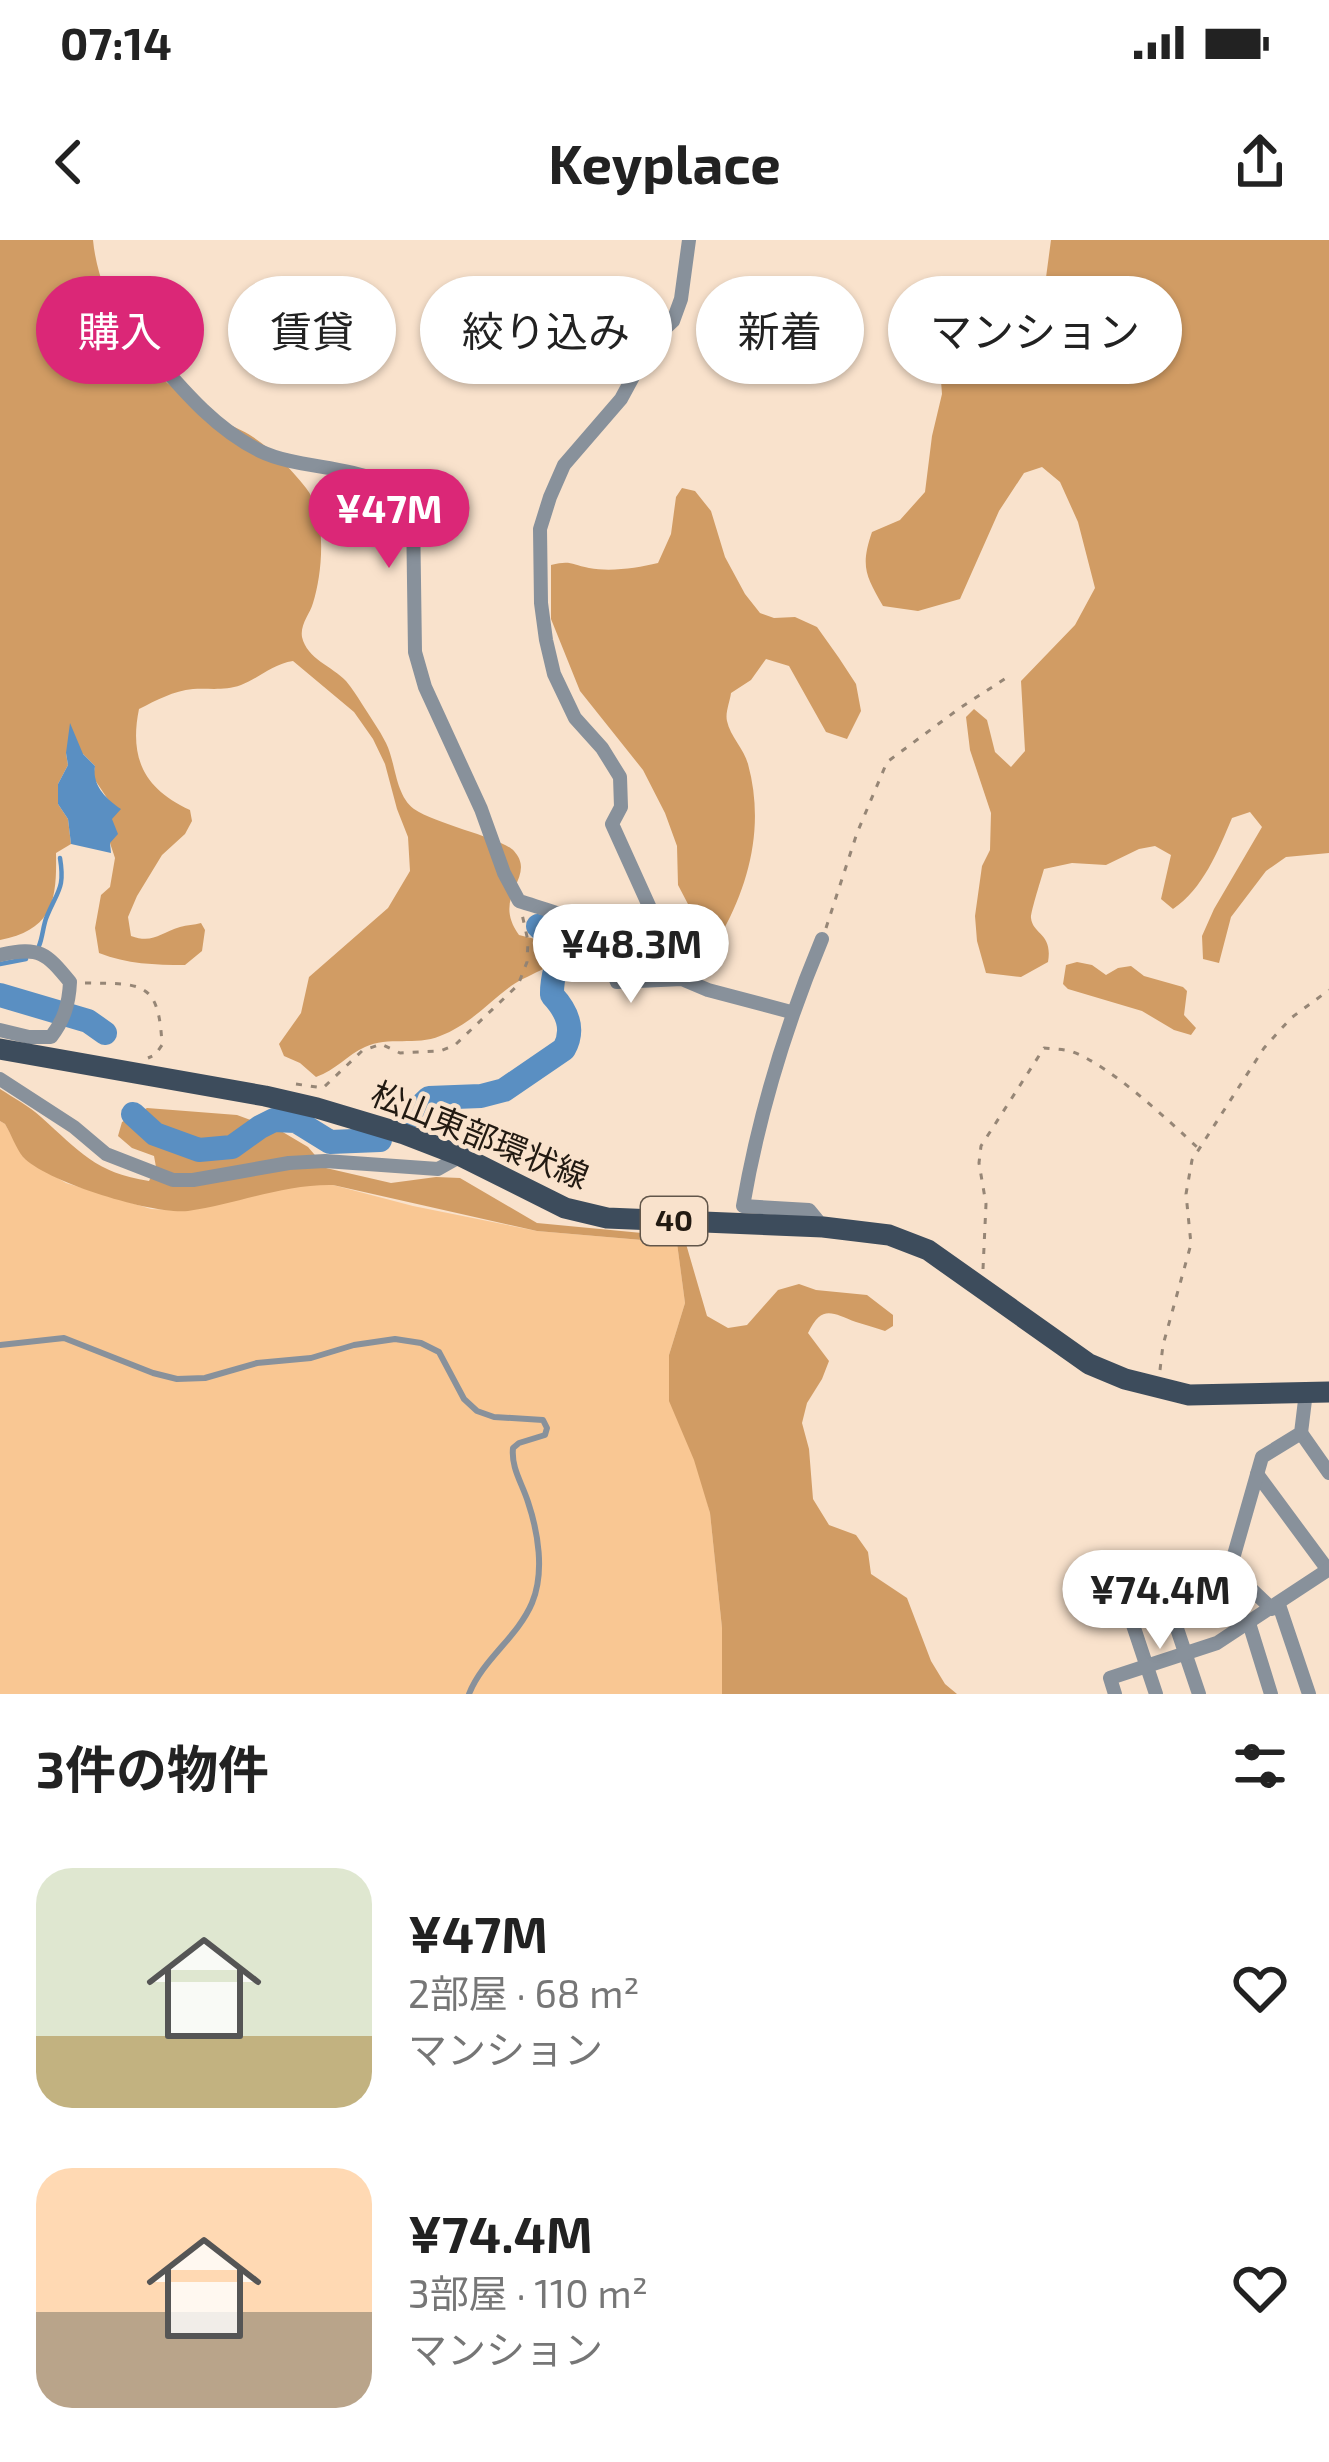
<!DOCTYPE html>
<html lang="ja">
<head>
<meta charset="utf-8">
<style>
	:root { --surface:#fff; --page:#f2f2f2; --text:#222; --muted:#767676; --accent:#db2777 }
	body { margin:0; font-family:"Exo 2","Noto Sans JP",sans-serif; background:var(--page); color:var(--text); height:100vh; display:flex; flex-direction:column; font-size:45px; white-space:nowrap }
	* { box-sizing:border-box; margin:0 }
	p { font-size:39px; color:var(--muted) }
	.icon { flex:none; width:66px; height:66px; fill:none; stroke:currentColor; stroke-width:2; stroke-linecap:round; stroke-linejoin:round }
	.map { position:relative; height:1454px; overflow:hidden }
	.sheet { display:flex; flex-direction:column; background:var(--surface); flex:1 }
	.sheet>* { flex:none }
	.top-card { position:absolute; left:36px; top:36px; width:1257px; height:108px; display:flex; gap:24px }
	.price { position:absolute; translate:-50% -102px; padding:0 27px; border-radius:42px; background:#fff; color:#222; font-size:39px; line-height:78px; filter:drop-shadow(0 3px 6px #0008) }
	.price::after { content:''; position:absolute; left:50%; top:72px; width:36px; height:27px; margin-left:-18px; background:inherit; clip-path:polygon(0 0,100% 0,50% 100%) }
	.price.selected { background:var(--accent); color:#fff }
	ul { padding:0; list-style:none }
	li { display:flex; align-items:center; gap:36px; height:300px; padding:0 36px }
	li span { display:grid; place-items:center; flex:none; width:336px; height:240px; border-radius:36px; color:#555 }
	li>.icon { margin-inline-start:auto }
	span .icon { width:144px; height:144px; fill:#fffc; stroke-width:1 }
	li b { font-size:51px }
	h2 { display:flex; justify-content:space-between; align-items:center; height:144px; padding:0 36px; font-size:51px }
	.chip { padding:0 42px; border-radius:54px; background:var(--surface); box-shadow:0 3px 9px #0004; font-size:42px; line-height:108px }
	.chip.selected { background:var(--accent); color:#fff }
	.status { display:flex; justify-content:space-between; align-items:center; height:84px; padding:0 60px; background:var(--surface); direction:ltr }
	.status svg { height:33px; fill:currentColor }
	header { display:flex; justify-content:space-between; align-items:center; height:156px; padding:0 36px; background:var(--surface); font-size:54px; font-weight:700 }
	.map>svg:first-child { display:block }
	.green { fill:#f9c793 }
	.forest { fill:#d19c64 }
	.water { fill:#5a8fc2 }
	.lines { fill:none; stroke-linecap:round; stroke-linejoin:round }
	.stream { stroke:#5a8fc2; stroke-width:4.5 }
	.river { stroke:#5a8fc2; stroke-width:24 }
	.path { stroke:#968676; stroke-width:3; stroke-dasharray:6 9; stroke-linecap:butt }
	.service { stroke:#88919b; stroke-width:6 }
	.minor { stroke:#88919b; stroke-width:14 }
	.primary { stroke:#3d4c5c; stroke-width:21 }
	.labels { text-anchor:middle; stroke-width:9; stroke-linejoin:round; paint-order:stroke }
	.shield { fill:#f9e2cc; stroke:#62564a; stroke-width:3 }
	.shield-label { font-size:30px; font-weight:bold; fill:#221a12 }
	.street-label { font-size:33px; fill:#221a12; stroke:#f9e2cc }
</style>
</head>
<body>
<div class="status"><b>07:14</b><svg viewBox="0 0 49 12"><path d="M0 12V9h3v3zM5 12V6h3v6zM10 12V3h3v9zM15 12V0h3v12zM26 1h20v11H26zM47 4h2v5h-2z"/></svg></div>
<header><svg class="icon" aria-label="back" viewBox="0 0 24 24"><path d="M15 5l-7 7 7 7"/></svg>Keyplace<svg class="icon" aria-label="share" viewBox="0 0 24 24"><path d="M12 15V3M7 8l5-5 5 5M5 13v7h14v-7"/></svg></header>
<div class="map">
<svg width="1329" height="1454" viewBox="0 0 1329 1454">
	<rect width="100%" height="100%" fill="#f9e2cc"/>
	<!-- green -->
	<polygon class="green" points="0,881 5,884 24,918 66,943 151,969 185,971 303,944 333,945 413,966 537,991 677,1003 685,1063 669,1115 710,1273 722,1388 722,1454 0,1454"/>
	<!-- forest -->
	<g class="forest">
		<path d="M0 0H93C98 53 132 118 175 149 190 159 205 170 221 180 231 186 243 190 253 197 272 209 292 230 306 248 327 274 323 332 313 363 310 374 300 384 302 397 307 419 332 426 346 441 352 448 357 456 362 464 370 477 379 489 386 503 396 523 395 555 414 569 438 585 502 598 514 611 538 638 490 655 519 695L539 700 546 715 545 728C534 734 521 739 511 746 487 764 469 785 440 796 416 806 388 796 365 807 347 815 336 830 316 837L300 823 284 816 279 804 301 773 309 737 388 668 410 631 408 597 397 569 385 524 373 499 354 472 293 421C273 424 259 438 241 445 224 451 210 448 193 449 173 451 157 460 139 469 129 518 144 549 190 570L192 581 185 594 162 615 137 656 128 677 131 696C153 704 160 693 180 687 187 685 194 685 201 683L205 690 202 711 185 725C155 725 127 724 99 713L95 688 101 655 110 647 115 618 110 603 112 579 109 561 93 537 95 526 83 514 66 513 68 525 58 544V564L68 579 71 604 56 613C57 660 53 690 0 700Z"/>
		<path d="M1051 0H1329V613L1286 617 1266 631 1231 677 1219 723 1203 719 1202 696 1214 669 1262 587 1250 572 1232 578C1218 611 1203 649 1173 669L1161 659 1171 615 1155 606 1139 609 1106 625 1072 623 1044 629C1042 636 1030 674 1031 678 1033 695 1053 693 1048 722L1021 737 986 733 977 701 975 676 982 626 990 610 991 573 970 510 966 477 974 469 987 480 995 512 1011 527 1025 511 1021 441 1075 385 1095 348 1078 282 1060 242 1042 227 1024 233 999 271 960 359 918 371 883 366C866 336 860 327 872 292L900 280 925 252 932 196 942 154 940 128 922 114 921 90 941 80 969 92H992L1024 97 1039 90Z"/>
		<path d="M682 248 695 251 711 271 725 317 745 354 760 373 774 378 795 377 817 387 839 418 856 444 861 471 847 499 826 492 789 426 766 419 751 440 731 453C730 461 725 473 727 481 730 496 744 509 748 524 764 583 751 639 723 691L700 687 678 645 677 606 665 573 643 530 580 451 551 379V325C570 320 571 324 589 328 611 332 637 328 658 323L671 294 676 257Z"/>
		<polygon points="1077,722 1092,725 1106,735 1118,728 1131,726 1144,736 1183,747 1187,751 1184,775 1196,788 1191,795 1174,790 1142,771 1068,749 1063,744 1066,725"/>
		<path d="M0 849C14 858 29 866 41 877 79 911 96 933 149 941L156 927 154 916 132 908 118 896 122 882 147 868 237 875 281 891 308 907 326 928 391 943 436 937 460 938 537 983 684 997 707 1076 728 1088 747 1085 778 1050 799 1044 816 1050 867 1055 893 1075V1086L885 1091C876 1088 866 1085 856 1082 832 1073 822 1064 808 1093L829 1121 822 1139 807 1163 802 1183 809 1209 813 1259 829 1285 856 1295 868 1312 871 1334 907 1358 931 1421 945 1444 957 1454H722V1388L710 1273 694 1220 669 1161V1115L685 1063 677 1003 537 991 333 945C283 944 238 964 188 971 154 975 46 942 23 917 16 908 11 894 5 884L0 881Z"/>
	</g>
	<!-- water -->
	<path class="water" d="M70 483 83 514 95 526C92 545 105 558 121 569L112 579 118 594 110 603 111 613 71 604 68 579 58 564V544L68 525 66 513Z"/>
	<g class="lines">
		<!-- stream -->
		<g class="stream">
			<path d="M39 706C43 696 43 685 47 676 58 650 65 648 60 618"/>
			<polyline points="0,724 26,719"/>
		</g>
		<!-- river -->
		<g class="river">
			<polyline points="0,755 88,781 105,793"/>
			<polyline points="133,874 155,894 199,910 232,907 260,887 274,880 296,881 330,902 380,900"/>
			<path d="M407 879 429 858 481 856 504 850 564 809C575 789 567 771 552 755 551 719 573 717 538 686"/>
		</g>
		<!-- path -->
		<g class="path">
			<polyline points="826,688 857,593 887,522 960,468 1006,438"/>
			<path d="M85 743C142 744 159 740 162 805L155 815 148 818"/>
			<polyline points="296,844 323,848 362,811 381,804 400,813 440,811 455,805 518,745 527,722 528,701 522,674"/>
			<path d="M983 1029 986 964 979 923 981 906 1044 808C1053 809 1064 809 1073 812 1112 827 1167 879 1198 908"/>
			<polyline points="1160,1130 1163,1105 1191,1004 1186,954 1192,920 1264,808 1291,778 1329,750"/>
		</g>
		<!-- service -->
		<path class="service" d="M0 1105 64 1098 153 1133 177 1139 205 1138 257 1123 311 1118 354 1105 395 1099 421 1103 439 1112 464 1159 477 1171 494 1177 543 1180 547 1188 545 1195 519 1203 513 1208C511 1228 522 1243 528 1262 538 1292 545 1332 532 1363 517 1398 483 1419 469 1454"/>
		<!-- minor -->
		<g class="minor">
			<path d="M149 111C182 149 214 188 260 211 307 234 385 221 413 270L415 412 425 447 481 569 504 633 519 661C582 681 591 678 617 742L682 739 708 750 791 772"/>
			<path d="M822 699C786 785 759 873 743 966L809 970 823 987"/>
			<path d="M0 715C40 706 46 713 70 742 69 764 64 780 51 797H29L0 790"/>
			<polyline points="682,739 612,584 621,567 620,537 602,508 575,478 554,434 546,400 541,363 540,289 550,257 564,225 621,159 653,100 673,81 681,59 689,0"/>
			<polyline points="0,839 74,887 106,914 173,940 193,940 289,923 325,921 438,929 461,916"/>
			<polyline points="1301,1193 1329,1233"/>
			<polyline points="1257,1234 1328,1330"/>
			<polyline points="1118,1340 1156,1454"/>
			<polyline points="1166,1356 1199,1454"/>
			<polyline points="1279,1365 1309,1454"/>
			<polyline points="1272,1369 1230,1329 1262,1217 1301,1193 1306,1152"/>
			<polyline points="1249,1383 1271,1454"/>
			<polyline points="1115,1454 1110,1438 1217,1403 1329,1329"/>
		</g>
		<!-- primary -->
		<polyline class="primary" points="0,809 265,856 317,868 404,894 461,916 565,968 607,978 823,987 889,995 928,1010 1089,1124 1125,1139 1189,1155 1329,1152"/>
	</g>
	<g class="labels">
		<!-- shield labels -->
		<rect class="shield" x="641" y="957" width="66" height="48" rx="9"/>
		<g class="shield-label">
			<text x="674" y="991">40</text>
		</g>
		<!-- street labels -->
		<g class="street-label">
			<text transform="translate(480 895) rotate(22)" y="12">松山東部環状線</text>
		</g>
	</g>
</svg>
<b class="price selected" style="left:389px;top:331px">¥47M</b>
<b class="price" style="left:631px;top:766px">¥48.3M</b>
<b class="price" style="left:1160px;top:1412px">¥74.4M</b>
<div class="top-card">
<a class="chip selected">購入</a>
<a class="chip">賃貸</a>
<a class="chip">絞り込み</a>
<a class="chip">新着</a>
<a class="chip">マンション</a>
</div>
</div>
<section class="sheet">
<h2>3件の物件<svg class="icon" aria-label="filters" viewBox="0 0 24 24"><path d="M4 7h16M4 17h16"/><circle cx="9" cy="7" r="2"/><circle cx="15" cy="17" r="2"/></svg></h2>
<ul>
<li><span style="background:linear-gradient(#dfe7d0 70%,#c2b280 0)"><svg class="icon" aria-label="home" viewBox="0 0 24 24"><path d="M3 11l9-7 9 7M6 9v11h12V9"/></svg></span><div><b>¥47M</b><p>2部屋 · 68 m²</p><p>マンション</p></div><svg class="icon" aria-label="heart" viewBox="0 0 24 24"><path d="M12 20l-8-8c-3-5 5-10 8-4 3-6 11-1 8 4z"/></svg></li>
<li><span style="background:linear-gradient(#ffd9b3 60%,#b9a48a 0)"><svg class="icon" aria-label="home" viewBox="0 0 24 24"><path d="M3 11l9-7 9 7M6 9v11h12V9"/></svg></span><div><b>¥74.4M</b><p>3部屋 · 110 m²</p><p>マンション</p></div><svg class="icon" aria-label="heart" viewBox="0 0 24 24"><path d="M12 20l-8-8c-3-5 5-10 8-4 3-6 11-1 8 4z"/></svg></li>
</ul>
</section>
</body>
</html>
